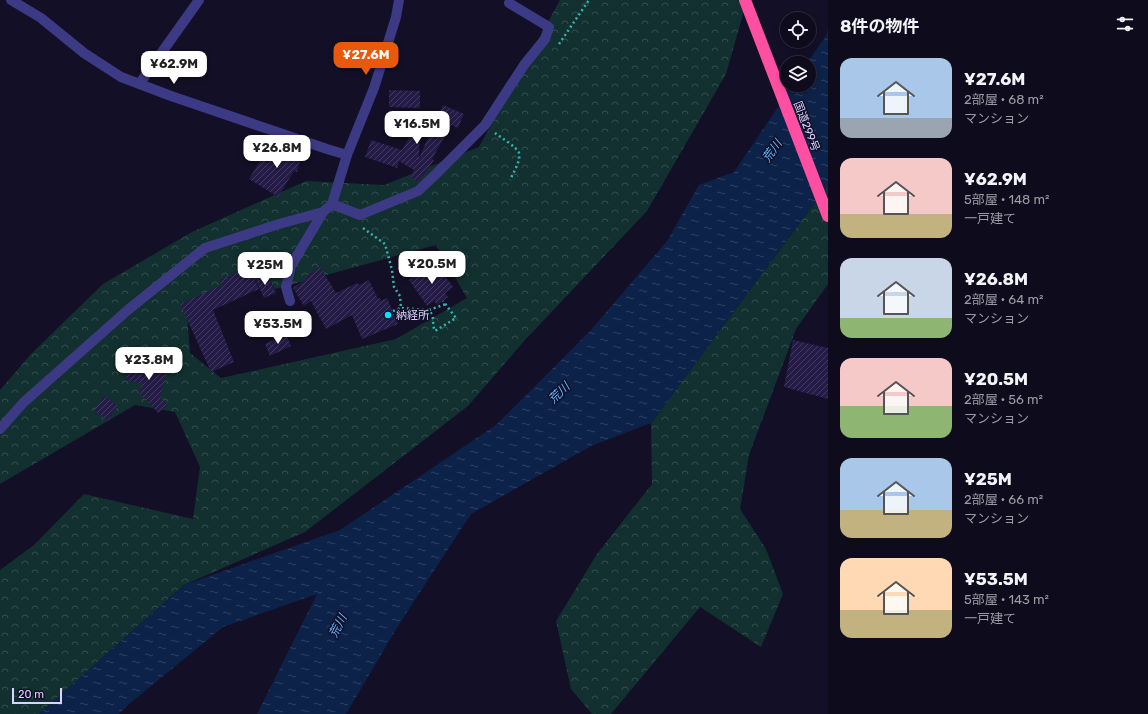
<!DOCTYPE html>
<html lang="ja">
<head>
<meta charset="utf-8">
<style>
	:root { --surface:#0e0b1c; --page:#1c1929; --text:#f1f3f6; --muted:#9b9ba3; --line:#2e2b3b; --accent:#ea580c }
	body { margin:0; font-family:Rubik,"Noto Sans JP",sans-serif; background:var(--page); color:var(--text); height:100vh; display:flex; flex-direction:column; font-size:15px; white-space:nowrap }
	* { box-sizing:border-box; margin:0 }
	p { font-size:13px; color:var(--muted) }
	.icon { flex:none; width:22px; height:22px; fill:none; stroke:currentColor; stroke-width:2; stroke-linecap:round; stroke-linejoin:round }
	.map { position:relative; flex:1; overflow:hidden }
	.details { display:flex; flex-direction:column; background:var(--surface); width:320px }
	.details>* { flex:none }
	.tools { position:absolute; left:780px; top:12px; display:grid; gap:8px }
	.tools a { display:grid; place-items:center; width:36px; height:36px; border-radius:50%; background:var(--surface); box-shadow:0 2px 6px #0003,0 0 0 1px var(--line); font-size:20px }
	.scale { position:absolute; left:12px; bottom:10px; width:50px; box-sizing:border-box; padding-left:4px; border:2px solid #d9d4ff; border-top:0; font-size:11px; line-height:14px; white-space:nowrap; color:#d9d4ff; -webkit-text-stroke:3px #130f26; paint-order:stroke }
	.price { position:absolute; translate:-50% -34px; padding:0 9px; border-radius:8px; background:#fff; color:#222; font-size:13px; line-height:26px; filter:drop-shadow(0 1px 2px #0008) }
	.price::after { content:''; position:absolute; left:50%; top:24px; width:12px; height:9px; margin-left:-6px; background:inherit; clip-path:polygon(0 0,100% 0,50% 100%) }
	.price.active { background:var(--accent); color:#fff }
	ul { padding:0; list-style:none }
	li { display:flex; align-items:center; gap:12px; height:100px; padding:0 12px }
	li span { display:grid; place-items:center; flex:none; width:112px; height:80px; border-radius:12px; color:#555 }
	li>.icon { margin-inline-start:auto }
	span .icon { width:48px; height:48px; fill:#fffc; stroke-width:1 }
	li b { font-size:17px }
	h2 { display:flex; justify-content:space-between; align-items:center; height:48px; padding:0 12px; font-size:17px }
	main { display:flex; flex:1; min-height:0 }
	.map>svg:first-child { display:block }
	.forest { fill:url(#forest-crowns); fill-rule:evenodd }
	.water { fill:url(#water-ripples) }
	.building { fill:url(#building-hatch) }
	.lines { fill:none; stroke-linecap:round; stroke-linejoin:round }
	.path { stroke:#2fb8b0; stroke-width:2.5; stroke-dasharray:2 3; stroke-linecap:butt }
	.lane { stroke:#3d3a85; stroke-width:10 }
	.street { stroke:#3d3a85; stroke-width:10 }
	.highway { stroke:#ff4fa3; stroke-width:12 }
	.poi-dot { fill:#00e5ff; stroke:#130f26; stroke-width:1.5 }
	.labels { text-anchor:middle; stroke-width:3; stroke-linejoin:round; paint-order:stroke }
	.street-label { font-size:11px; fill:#d9d4ff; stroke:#130f26 }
	.poi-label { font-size:11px; fill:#d9d4ff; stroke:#130f26; text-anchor:start }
	.water-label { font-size:12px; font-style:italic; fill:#62b6ff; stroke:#130f26 }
</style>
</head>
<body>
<main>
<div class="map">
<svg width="828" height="714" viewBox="0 0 828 714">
	<defs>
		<pattern id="forest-crowns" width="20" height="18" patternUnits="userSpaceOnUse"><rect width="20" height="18" fill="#12302f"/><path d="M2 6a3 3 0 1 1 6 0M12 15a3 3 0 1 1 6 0" fill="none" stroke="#344d4e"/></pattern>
		<pattern id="water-ripples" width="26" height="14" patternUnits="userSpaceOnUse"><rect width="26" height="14" fill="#0c2248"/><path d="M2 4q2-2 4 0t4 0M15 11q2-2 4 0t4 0" fill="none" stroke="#2f4163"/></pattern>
		<pattern id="building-hatch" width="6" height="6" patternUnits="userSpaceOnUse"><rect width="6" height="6" fill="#241b47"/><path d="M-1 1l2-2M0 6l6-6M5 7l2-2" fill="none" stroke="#433b63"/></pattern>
	</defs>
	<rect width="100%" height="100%" fill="#130f26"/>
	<!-- forest -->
	<g class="forest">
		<path d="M560 0H747L726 74 647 211 525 340 468 406 305 532 184 585 39 714H0V570L34 545 84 494 193 519 200 467 175 412 135 405 0 484V390L31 354 103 284 192 232 306 181 384 185 479 147ZM436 245 467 298 396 339 221 378 190 353 187 313 266 274 275 289Z"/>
		<polygon points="828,185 828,284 796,329 749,455 740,509 766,549 783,594 761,647 700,607 611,714 592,714 571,689 556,621 597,554 652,484 651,423"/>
	</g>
	<!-- water -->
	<polygon class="water" points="828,28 828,185 651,423 591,446 471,514 398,626 346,714 257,714 317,594 223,627 128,705 119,714 39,714 184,585 340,530 496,425 591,330 667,241 699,185 734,172 793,85 809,85 809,63 807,63 826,36"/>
	<!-- building -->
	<g class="building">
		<polygon points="389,90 420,91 420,108 389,107"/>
		<polygon points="443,105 464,114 458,128 451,125 432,159 434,160 424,176 423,175 418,182 410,177 414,170 399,161 397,168 365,157 371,140 402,150 420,117 419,158"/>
		<polygon points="273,143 303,150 297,172 294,171 278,197 249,179 261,159 268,163"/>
		<polygon points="435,262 453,287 445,293 448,297 437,305 434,301 427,306 409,280"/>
		<polygon points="249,267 259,289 213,310 234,362 211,372 180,304 222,285 220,280"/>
		<polygon points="320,267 336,293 357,283 359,285 369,280 378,299 380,298 381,301 387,298 398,324 362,339 352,315 326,329 311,301 304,306 293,288 306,279 305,277"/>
		<polygon points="266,273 276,293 264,298 255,278"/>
		<polygon points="286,334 291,346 270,356 265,344"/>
		<polygon points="793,340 828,348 828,399 784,387"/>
		<polygon points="131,358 168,367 160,397 168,405 158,413 138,391 143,384 126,380"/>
		<polygon points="104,396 118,406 108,421 94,410"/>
	</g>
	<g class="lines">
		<!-- path -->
		<g class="path">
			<polyline points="559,44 589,0"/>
			<path d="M495 133C500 137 517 147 519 153 521 161 513 173 510 180"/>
			<path d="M363 228 385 244 392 270 394 287 400 296 401 308 429 310C436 319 431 323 435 331L456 318 443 301"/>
			<polyline points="429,310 446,304"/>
			<polyline points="393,311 401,308"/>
		</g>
		<!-- lane -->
		<g class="lane">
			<polyline points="140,83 199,0"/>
			<polyline points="332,204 360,215 418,191 438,172 485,125 524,65 545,39 549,27 509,3"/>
			<polyline points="290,301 286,287 291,266 323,212"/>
		</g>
		<!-- street -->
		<g class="street">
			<polyline points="11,0 41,18 84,53 121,77 171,96 327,149 347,155"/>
			<polyline points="0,429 24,402 129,309 205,248 279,224 323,212 332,204 347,155 374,88 396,17 399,0"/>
		</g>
		<!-- highway -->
		<polyline class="highway" points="745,0 828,216"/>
	</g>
	<!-- markers -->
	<circle class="poi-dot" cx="388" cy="315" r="4"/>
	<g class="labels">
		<!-- street labels -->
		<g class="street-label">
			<text transform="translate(807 126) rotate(69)" y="4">国道299号</text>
		</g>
		<!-- poi labels -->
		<g class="poi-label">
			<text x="396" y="319">納経所</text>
		</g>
		<!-- water labels -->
		<g class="water-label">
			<text transform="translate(772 151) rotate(-54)" y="4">荒川</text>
			<text transform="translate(559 393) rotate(-44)" y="4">荒川</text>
			<text transform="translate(338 626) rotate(-63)" y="4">荒川</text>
		</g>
	</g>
</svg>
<div class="tools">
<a><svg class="icon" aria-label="locate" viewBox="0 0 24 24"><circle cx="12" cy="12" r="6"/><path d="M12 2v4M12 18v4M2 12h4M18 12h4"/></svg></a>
<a><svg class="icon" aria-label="layers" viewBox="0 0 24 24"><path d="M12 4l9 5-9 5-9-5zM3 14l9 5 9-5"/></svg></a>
</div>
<div class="scale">20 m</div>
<b class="price active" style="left:366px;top:76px">¥27.6M</b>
<b class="price" style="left:174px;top:85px">¥62.9M</b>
<b class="price" style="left:417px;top:145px">¥16.5M</b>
<b class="price" style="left:277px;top:169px">¥26.8M</b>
<b class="price" style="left:432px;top:285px">¥20.5M</b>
<b class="price" style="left:265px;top:286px">¥25M</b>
<b class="price" style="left:278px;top:345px">¥53.5M</b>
<b class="price" style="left:149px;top:381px">¥23.8M</b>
</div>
<section class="details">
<h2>8件の物件<svg class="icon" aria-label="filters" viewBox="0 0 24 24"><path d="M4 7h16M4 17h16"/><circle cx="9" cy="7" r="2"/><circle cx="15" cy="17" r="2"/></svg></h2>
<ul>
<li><span style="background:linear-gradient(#a9c7e8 75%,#9aa5b1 0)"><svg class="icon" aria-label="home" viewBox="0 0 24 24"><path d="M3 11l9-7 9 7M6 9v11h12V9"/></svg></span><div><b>¥27.6M</b><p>2部屋 · 68 m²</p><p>マンション</p></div></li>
<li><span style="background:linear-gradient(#f6c9c9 70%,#c2b280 0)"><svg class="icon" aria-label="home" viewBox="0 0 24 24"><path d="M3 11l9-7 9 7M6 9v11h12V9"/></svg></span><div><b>¥62.9M</b><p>5部屋 · 148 m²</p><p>一戸建て</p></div></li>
<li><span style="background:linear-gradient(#c9d6e8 75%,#8fb573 0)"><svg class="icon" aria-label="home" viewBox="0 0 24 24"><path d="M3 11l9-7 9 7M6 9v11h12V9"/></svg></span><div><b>¥26.8M</b><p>2部屋 · 64 m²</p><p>マンション</p></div></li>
<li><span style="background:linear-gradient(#f6c9c9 60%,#8fb573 0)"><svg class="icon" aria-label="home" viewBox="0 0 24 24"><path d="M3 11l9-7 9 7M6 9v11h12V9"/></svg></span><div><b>¥20.5M</b><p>2部屋 · 56 m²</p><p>マンション</p></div></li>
<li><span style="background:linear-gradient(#a9c7e8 65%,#c2b280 0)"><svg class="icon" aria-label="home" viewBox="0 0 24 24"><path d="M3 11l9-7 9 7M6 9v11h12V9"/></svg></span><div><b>¥25M</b><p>2部屋 · 66 m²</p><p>マンション</p></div></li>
<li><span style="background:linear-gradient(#ffd9b3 65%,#c2b280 0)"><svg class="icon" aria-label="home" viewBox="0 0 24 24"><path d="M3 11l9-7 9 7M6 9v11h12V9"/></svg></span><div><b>¥53.5M</b><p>5部屋 · 143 m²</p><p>一戸建て</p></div></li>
</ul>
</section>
</main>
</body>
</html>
